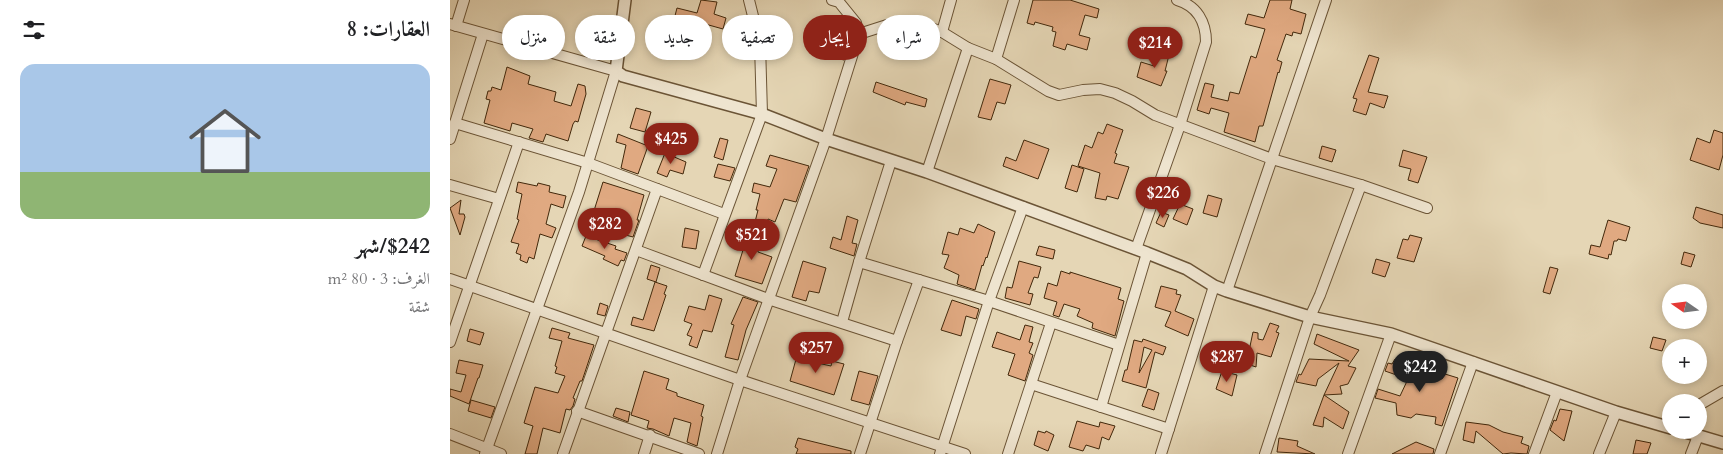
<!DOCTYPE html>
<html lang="ar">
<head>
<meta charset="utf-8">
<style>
	:root { --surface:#fff; --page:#f6f6f6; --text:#202124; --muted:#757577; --line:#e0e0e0; --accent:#8f2418 }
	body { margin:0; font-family:Cardo,Amiri,serif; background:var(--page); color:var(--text); direction:rtl; height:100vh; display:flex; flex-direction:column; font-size:19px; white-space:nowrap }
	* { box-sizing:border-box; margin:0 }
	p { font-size:16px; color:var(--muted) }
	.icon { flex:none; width:28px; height:28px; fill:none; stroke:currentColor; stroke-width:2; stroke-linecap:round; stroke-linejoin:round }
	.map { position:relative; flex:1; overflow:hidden; direction:ltr }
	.panel { display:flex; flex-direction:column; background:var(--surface); width:450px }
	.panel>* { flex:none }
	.guide { position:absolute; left:15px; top:15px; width:475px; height:45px; direction:rtl; display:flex; gap:10px }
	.needle { width:32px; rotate:284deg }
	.fabs { position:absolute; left:1212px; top:284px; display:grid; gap:10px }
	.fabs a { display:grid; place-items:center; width:45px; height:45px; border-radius:50%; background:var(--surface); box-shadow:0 2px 8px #0003; font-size:25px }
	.price { position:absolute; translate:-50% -42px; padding:0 11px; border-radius:18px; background:var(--accent); color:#fff; font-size:16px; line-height:32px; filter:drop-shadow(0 1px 2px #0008) }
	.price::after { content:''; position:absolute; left:50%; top:30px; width:15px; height:11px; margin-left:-8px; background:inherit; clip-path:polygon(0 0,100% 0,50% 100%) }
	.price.current { background:#222; color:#fff }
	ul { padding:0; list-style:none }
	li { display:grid; align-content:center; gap:10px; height:265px; padding:0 20px }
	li+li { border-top:1px solid var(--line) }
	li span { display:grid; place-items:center; height:155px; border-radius:15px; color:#555 }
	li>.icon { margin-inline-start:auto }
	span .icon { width:90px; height:90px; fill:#fffc; stroke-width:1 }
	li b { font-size:21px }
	h2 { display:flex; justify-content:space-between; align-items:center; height:60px; padding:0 20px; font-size:21px }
	.tag { padding:0 18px; border-radius:22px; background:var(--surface); box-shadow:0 2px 8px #0003; font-size:18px; line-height:45px }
	.tag.current { background:var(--accent); color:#fff }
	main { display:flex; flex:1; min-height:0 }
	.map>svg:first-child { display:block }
	.building { fill:#e0a981; stroke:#42280b; fill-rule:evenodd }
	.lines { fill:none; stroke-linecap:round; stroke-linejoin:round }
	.minor-casing { stroke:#6b5436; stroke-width:12 }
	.tertiary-casing { stroke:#6b5436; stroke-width:14 }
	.minor { stroke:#eee4cf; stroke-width:10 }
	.tertiary { stroke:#eee4cf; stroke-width:11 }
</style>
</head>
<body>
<main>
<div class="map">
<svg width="1273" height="454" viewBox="0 0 1273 454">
	<rect width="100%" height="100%" fill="#e5d6b5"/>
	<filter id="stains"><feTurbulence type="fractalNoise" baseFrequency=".004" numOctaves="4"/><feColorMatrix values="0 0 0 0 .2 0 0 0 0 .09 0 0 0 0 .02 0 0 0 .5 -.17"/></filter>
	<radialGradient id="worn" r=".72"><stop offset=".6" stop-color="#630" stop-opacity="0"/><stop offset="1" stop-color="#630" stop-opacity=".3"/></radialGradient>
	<!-- building -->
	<g class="building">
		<polygon points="251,0 267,2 264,14 276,18 273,29 248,22 247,27 237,25 232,43 219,39 227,8 247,13"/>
		<polygon points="583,0 620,0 649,9 647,18 635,15 629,35 640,38 637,50 617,44 615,50 603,46 606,32 602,31 603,27 585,22 584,25 577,23"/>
		<polygon points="820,0 842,0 840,9 856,14 851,34 843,32 842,36 836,34 827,60 832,62 829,73 828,72 813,126 809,126 805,142 774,132 779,113 761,108 759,114 747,110 755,83 764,85 761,97 778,101 780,92 789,94 801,56 806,58 815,29 795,24 798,14 814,18"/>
		<polygon points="391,44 398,47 394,60 386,58"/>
		<polygon points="227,47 238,51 235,59 224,55"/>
		<polygon points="709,48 720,51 715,71 717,71 711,86 687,77 691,62 704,66"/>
		<polygon points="919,55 929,58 918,92 938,96 934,108 920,103 916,115 903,111 907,99 903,98"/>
		<polygon points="57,67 80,76 78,84 106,92 104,101 121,106 128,84 135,86 136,94 128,122 125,121 123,124 118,141 96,134 93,142 79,138 83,129 62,123 60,131 34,123 40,100 36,99 38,91 41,91 42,87 51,90"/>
		<polygon points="540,79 561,85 555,104 547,102 541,120 528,117"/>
		<polygon points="426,82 477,99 475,107 456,102 455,105 423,92"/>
		<polygon points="186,108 201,112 195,132 180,128"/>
		<polygon points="657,124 673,130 665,153 667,154 664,163 679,167 668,199 657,196 656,200 645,198 650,173 628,166 635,145 642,148 648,132 653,134"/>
		<polygon points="1264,130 1273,133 1273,155 1269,170 1240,160 1247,138 1260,143"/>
		<polygon points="168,134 198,146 188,174 171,168 176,145 166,142"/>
		<polygon points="270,138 278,140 273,160 264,157"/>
		<polygon points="574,140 599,149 588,179 553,166 556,157 566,161"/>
		<polygon points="872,146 886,150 882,162 869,158"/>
		<polygon points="953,150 977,157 968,183 958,180 961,169 949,166"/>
		<polygon points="215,153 236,162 233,174 220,170 217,177 207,173"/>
		<polygon points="320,155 359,166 346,202 334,199 325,222 318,219 316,225 305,222 308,210 306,210 310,194 302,192 304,183 320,187 327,169 316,166"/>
		<polygon points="268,164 285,168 280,181 264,177"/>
		<polygon points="622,165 634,169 627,192 615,188"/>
		<polygon points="68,182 87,186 88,183 100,186 99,192 116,196 113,208 101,204 96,224 106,228 102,238 90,234 84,259 79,257 77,263 70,260 71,255 66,253 69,244 61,242 69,220 67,219 72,194 66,192"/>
		<polygon points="153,182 194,195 187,220 189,220 183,237 164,232 166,225 142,217"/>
		<polygon points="758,195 772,199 767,217 753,213"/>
		<polygon points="11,200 9,214 14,214 15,217 10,235 0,208"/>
		<polygon points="730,204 743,209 737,225 723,219"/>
		<polygon points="1246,207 1273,215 1273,228 1250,223 1243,218"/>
		<polygon points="711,212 719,215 714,227 706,223"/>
		<polygon points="397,216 408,220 402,243 407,244 404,256 380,248 383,237 391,240"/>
		<polygon points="1158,220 1180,227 1176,241 1168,239 1167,241 1164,241 1161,255 1159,254 1158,259 1139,254 1141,245 1150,247"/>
		<polygon points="528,224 545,232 537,258 536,257 533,266 532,265 525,290 507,284 509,275 494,268 499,255 492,254 498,232 508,235 510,228 524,233"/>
		<polygon points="235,228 249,231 246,249 232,247"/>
		<polygon points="960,235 972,238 964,262 947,258 953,239 958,240"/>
		<polygon points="136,236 166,246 165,249 177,253 174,261 171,260 168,266 153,259 155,256 132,246"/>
		<polygon points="288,237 309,242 307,249 308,250 308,252 322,257 312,284 285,276 293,250 285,248"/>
		<polygon points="589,246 605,250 603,259 586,255"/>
		<polygon points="1234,252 1245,255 1241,267 1231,264"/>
		<polygon points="926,259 940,263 935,277 922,273"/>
		<polygon points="353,261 376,268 369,293 359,291 356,301 342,297"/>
		<polygon points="569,261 591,267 588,278 584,277 578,293 583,294 580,305 555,298 557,287 562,288"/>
		<polygon points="201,265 210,268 206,282 197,279"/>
		<polygon points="1100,267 1108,269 1100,294 1093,292"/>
		<polygon points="611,271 620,274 620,272 671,288 668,299 674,301 665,336 642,328 643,323 627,316 630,309 614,304 609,317 603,315 607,302 594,298 598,283 607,286"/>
		<polygon points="205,282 217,286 214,294 216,295 204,331 181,325 183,317 193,320"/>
		<polygon points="711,286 727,290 726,294 731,295 725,311 744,319 738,336 715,326 721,312 705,307"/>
		<polygon points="259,295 272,299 262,332 253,330 247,348 239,345 242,337 237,335 242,324 234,321 239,306 255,310"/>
		<polygon points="293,297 308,302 296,330 288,360 275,357 284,325 281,324"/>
		<polygon points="502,300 529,309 526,319 516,316 511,336 491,330"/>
		<polygon points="150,303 158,306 155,316 147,314"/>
		<polygon points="820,323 829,326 826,332 829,333 821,357 807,353 806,367 794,363 799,351 803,332 808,333 808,339 813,340"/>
		<polygon points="575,325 583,327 579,342 583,343 579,353 583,355 575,381 558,375 565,354 542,347 547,332 570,340"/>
		<polygon points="102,328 120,333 118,338 144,345 132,381 130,381 123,398 125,399 123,406 120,410 116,409 110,433 93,428 87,454 75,454 83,426 74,423 85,387 108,393 115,376 105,373 107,367 105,366 112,341 99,338"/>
		<polygon points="20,329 34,333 30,345 17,341"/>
		<polygon points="867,334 909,350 898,366 906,368 898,384 890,386 892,394 874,395 889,363 868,379 866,386 846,382 849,374 851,375 859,359 899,361 864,344"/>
		<polygon points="1203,337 1216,340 1212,351 1200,348"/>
		<path d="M693 339 716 347 713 355 705 352 696 388 672 381 675 370H677L684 340 692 342ZM694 347 702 350 689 373Z"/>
		<polygon points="348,352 365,355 363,362 381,366 382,361 394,364 384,395 340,381"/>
		<polygon points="945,359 957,363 956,368 968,372 967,374 992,379 995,374 1008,378 992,426 985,424 986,417 966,414 961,418 947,415 946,403 925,398 928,389 950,396 958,379 935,371 938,363 942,364"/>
		<polygon points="9,360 33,365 29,378 28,378 19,404 0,396 0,389 11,392 16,375 6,373"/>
		<polygon points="194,371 219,379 216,389 227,393 227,396 254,405 251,416 253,417 247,446 237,442 241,423 224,418 219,436 203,429 197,428 199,421 181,415"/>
		<polygon points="409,371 428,376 419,405 401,400"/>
		<polygon points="772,371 787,375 782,396 766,389"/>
		<polygon points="698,389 709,393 704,410 692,406"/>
		<polygon points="874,395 899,412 893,429 874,417 873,427 863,425"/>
		<polygon points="21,400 45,407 41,418 18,411"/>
		<polygon points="166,408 180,412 178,422 163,416"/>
		<polygon points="1110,409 1122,411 1114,441 1100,430 1104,420 1106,421"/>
		<polygon points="627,421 649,427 650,422 665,426 659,440 652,437 649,449 636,445 633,451 619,447"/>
		<polygon points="1016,422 1039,425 1053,432 1073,437 1071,443 1079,446 1077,454 1061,453 1053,454 1026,431 1024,443 1013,440"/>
		<polygon points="588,431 595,433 596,431 604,435 598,451 584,445"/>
		<polygon points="348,438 401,451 401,454 346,454 348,449 345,447"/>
		<polygon points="829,438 848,441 847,446 865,454 827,452"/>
		<polygon points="1186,440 1201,443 1197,454 1183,454"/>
		<polygon points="966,442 984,449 983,454 942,454"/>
	</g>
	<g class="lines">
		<defs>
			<g id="minor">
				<polyline points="0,24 166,71 129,192 35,454"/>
				<polyline points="6,26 14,0"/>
				<polyline points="492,32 501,0"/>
				<polyline points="409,34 437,25 476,26 492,32 518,48 546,59 598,91 609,95 633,90 650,89 665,93 682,101 705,115 822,159 911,185 977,208"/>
				<polyline points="546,59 564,0"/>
				<polyline points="5,123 138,163 274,214"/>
				<polyline points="0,139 33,34"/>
				<polyline points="477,172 518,48"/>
				<polyline points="0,185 49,199"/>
				<path d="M686 249 730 125 756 42C756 22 747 6 727 0"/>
				<polyline points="186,250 318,299 447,341"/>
				<polyline points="409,262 539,301 669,345"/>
				<polyline points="253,275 312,114 310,44 299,0"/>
				<polyline points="0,279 290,380 515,454"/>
				<polyline points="777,291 876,0"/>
				<polyline points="392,322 409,262 441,161"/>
				<polyline points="0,342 69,142"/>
				<polyline points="581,384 719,429"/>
				<polyline points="1249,405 1273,391"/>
				<polyline points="651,407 697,253"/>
				<polyline points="127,411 249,454"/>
				<polyline points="0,434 51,454"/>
				<polyline points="113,454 207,189"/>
				<polyline points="194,454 200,435"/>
				<polyline points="267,454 290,380 376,139 409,34 406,23 389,2 382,0"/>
				<polyline points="410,454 447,341 469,280"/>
				<polyline points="490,454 539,301 573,207"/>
				<polyline points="558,454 601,323"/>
				<polyline points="711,454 764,286"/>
				<polyline points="815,454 860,317 870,295 911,185"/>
				<polyline points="898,454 941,334"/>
				<polyline points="990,454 1023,362"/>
				<polyline points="1084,454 1107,392"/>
				<polyline points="1149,454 1166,412"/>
				<polyline points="1241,454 1248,436"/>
			</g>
			<g id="tertiary">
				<polyline points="175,0 166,71 173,76 312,114 376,139 477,172 697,253 737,269 764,286 777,291 860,317 941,334 1166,412 1221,428"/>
				<polyline points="1229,430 1273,443"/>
			</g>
		</defs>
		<!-- minor casing -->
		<use href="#minor" class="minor-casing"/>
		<!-- tertiary casing -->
		<use href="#tertiary" class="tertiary-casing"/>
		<!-- minor -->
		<use href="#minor" class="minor"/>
		<!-- tertiary -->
		<use href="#tertiary" class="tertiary"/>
	</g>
	<rect width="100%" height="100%" filter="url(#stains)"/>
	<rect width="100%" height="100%" fill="url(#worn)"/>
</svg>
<div class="fabs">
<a><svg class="needle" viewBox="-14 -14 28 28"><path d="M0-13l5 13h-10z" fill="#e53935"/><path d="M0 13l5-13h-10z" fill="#757577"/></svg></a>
<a>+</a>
<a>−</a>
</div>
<b class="price" style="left:705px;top:69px">$214</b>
<b class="price" style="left:221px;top:165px">$425</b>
<b class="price" style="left:713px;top:219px">$226</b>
<b class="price" style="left:155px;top:250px">$282</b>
<b class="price" style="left:302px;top:261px">$521</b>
<b class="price" style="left:366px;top:374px">$257</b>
<b class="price" style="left:777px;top:383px">$287</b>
<b class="price current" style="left:970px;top:393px">$242</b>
<div class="guide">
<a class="tag">شراء</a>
<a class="tag current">إيجار</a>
<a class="tag">تصفية</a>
<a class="tag">جديد</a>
<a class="tag">شقة</a>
<a class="tag">منزل</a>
</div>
</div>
<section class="panel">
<h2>العقارات: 8<svg class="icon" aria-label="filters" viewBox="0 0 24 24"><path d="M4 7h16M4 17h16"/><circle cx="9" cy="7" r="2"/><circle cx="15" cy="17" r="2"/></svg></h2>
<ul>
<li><span style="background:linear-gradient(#a9c7e8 70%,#8fb573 0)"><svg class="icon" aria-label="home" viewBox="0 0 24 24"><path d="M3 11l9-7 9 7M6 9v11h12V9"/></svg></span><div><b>$242/شهر</b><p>الغرف: 3 · 80 m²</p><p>شقة</p></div></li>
</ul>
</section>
</main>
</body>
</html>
